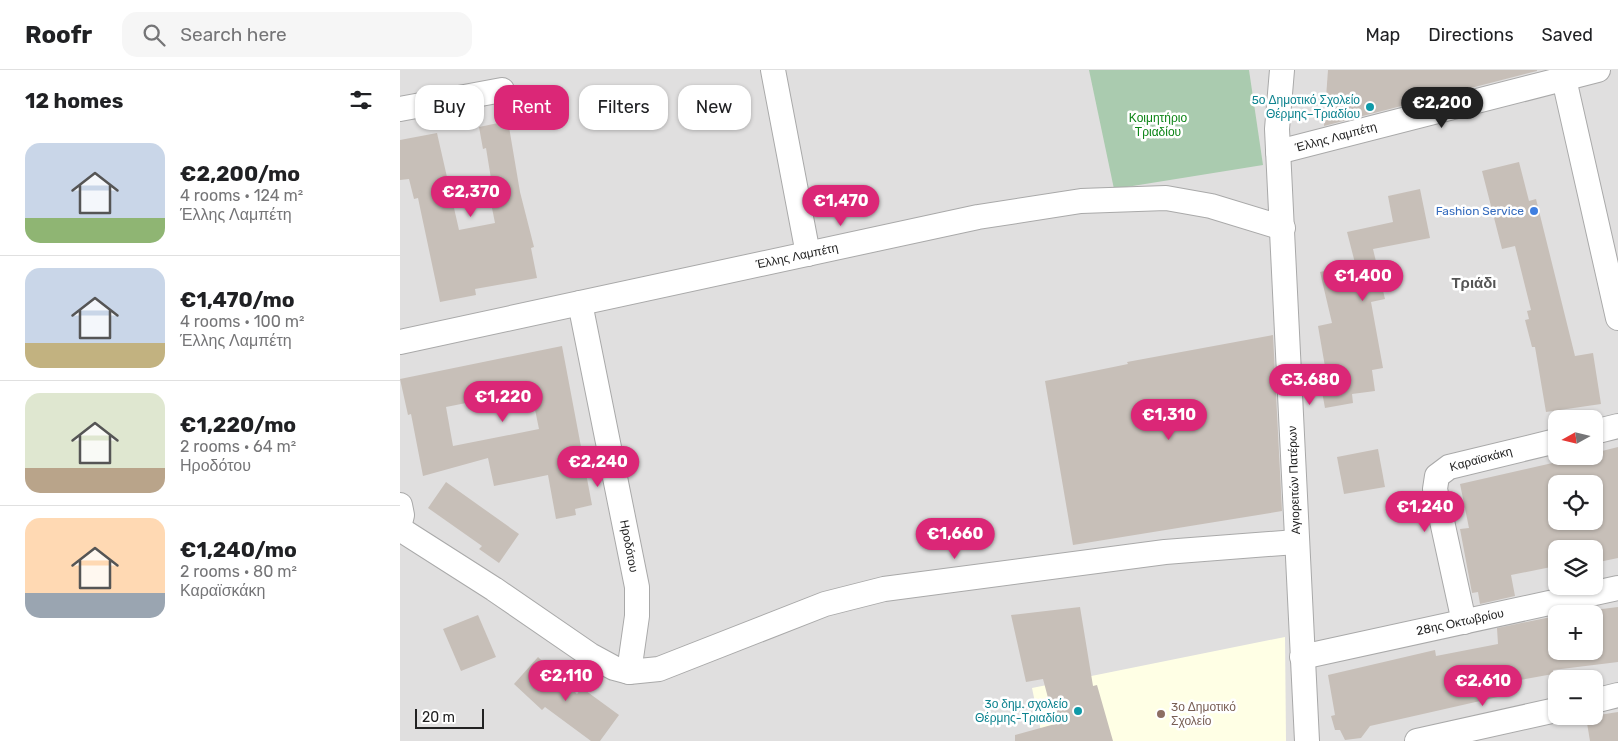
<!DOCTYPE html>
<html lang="en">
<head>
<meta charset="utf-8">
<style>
	:root { --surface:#fff; --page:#f6f6f6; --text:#202124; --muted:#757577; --line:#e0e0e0; --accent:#db2777 }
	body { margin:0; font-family:Rubik,sans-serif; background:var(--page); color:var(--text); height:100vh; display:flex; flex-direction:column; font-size:19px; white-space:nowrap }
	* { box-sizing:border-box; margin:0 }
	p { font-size:16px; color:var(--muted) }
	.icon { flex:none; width:28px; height:28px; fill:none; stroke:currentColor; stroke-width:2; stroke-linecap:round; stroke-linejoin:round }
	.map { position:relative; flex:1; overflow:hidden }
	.side { display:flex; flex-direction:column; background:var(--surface); width:400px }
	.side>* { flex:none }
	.hud { position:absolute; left:15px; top:15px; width:475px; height:45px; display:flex; gap:10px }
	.needle { width:32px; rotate:262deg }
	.tools { position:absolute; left:1148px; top:340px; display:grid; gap:10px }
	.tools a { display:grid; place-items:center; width:55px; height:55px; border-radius:10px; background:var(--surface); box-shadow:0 1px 4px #0004; font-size:25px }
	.scale { position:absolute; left:15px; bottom:12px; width:69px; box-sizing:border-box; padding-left:5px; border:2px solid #222; border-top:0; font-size:14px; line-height:18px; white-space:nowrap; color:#222; -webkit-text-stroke:4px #fff; paint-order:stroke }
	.price { position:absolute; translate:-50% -42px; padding:0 11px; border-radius:18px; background:var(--accent); color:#fff; font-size:16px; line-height:32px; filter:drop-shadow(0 1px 2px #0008) }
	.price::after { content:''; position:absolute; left:50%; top:30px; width:15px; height:11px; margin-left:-8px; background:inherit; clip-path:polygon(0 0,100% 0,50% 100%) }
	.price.on { background:#222; color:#fff }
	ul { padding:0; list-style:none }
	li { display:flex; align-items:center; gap:15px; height:125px; padding:0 25px }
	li+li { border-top:1px solid var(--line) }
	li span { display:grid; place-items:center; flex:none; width:140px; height:100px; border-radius:15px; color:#555 }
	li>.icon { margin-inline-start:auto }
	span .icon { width:60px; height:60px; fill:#fffc; stroke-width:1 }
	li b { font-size:21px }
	h2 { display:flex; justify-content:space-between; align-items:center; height:60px; padding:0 25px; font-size:21px }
	.tag { padding:0 18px; border-radius:15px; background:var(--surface); box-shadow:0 1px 4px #0004; font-size:18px; line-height:45px }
	.tag.on { background:var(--accent); color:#fff }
	header { display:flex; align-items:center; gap:30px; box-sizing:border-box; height:70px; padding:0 25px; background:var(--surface); border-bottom:1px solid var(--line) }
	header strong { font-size:24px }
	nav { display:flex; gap:28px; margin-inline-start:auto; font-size:18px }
	.search { width:350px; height:45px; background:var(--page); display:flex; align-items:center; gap:12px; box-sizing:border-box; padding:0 18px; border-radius:15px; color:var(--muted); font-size:19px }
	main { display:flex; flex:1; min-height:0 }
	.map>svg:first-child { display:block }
	.residential { fill:#e0dfdf; fill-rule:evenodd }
	.education { fill:#ffffe5 }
	.cemetery { fill:#aacbaf }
	.building { fill:#c7bfb8; fill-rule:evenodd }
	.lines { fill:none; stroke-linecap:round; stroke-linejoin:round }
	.minor-casing { stroke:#a9a9a9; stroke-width:26 }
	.minor { stroke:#fff; stroke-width:24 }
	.culture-dot { fill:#0f9aa8; stroke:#fff; stroke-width:2 }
	.shop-dot { fill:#3f7fe0; stroke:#fff; stroke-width:2 }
	.education-dot { fill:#8d6e63; stroke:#fff; stroke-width:2 }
	.labels { text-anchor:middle; stroke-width:5; stroke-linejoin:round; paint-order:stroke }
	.culture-label { font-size:12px; fill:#0d838f; stroke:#fff; text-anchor:end }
	.park-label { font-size:12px; fill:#0c8416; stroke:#fff }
	.street-label { font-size:12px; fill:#222; stroke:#fff }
	.shop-label { font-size:12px; fill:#366cbe; stroke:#fff; text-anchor:end }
	.education-label { font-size:12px; fill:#785e54; stroke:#fff; text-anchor:start }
	.quarter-label { font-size:15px; font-weight:bold; fill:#555; stroke:#fff }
</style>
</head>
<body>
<header>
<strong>Roofr</strong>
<div class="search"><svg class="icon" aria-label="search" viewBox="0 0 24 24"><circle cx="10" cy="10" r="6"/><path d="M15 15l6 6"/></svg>Search here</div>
<nav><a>Map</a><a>Directions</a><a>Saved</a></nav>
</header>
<main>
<section class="side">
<h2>12 homes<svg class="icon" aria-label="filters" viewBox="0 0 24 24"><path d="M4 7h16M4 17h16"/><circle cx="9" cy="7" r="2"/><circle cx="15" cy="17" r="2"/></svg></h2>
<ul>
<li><span style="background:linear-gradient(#c9d6e8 75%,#8fb573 0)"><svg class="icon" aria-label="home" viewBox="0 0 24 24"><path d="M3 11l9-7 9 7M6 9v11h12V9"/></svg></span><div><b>€2,200/mo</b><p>4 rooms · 124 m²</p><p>Έλλης Λαμπέτη</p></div></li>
<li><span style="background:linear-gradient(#c9d6e8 75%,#c2b280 0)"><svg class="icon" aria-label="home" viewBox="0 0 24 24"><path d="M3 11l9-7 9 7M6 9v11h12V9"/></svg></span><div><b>€1,470/mo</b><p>4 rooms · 100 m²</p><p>Έλλης Λαμπέτη</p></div></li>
<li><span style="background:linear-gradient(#dfe7d0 75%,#b9a48a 0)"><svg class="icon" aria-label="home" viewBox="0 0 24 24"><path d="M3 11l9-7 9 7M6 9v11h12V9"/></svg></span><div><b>€1,220/mo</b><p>2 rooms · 64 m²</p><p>Ηροδότου</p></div></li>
<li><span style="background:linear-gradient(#ffd9b3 75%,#9aa5b1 0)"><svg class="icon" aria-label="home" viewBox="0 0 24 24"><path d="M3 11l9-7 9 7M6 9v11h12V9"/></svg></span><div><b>€1,240/mo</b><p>2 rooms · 80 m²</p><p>Καραϊσκάκη</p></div></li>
</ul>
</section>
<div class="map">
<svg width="1218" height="671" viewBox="0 0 1218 671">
	<rect width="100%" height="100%" fill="#f2efe9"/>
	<!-- residential -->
	<path class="residential" d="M0 0H1218V671H0ZM1156 349H1194V386H1156ZM1156 414H1194V451H1156ZM1156 479H1194V516H1156ZM1156 544H1194V581H1156ZM1156 609H1194V646H1156Z"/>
	<!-- education -->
	<polygon class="education" points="885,567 886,671 643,671 632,618"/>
	<!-- cemetery -->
	<polygon class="cemetery" points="689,0 849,0 863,95 714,119"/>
	<!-- building -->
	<g class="building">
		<polygon points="928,0 1137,0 1137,1 924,56"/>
		<polygon points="108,51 120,122 134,177 131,178 137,208 75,219 76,225 40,232 18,128 14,129 9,109 0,110 0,70 37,63 59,160 95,153 90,128 94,127 86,78 83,79 79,57"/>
		<polygon points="1119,92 1129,131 1136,129 1175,286 1193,283 1201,334 1146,342 1135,277 1132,277 1125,250 1129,249 1127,241 1131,240 1115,176 1102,179 1082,101"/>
		<polygon points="1020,119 1030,168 973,179 985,229 971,232 983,298 972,300 975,321 952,324 953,333 925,338 921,316 928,314 918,256 932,253 920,202 955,193 947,162 993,152 988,126"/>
		<polygon points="873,265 882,441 673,475 645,311 728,294 727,292"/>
		<path d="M162 276 192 435 175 439 176 445 156 449 148 405 94 416 88 388 23 406 11 344 8 345 0 309ZM131 320 139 359 53 376 46 337Z"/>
		<path d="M1218 377V488L1194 493V479H1156V496L1111 505 1115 526 1080 534 1078 522 1072 523 1060 459 1069 458 1060 414 1183 386H1194V383ZM1156 414H1194V451H1156Z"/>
		<polygon points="978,379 985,417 944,424 937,387"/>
		<polygon points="46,412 119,464 99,493 79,479 82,476 28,438"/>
		<polygon points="680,537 693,616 697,615 713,671 615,671 615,665 655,654 643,609 626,612 611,545"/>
		<polygon points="1218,537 1218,592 1153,600 1153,604 1109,612 1111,624 970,656 961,668 945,670 940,660 935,660 931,646 935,645 928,605 1035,580 1036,586 1098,574 1097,558 1156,546 1156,581 1194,581 1194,540"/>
		<polygon points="78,545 96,587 61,601 43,559"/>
		<polygon points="138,587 177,624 182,618 219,645 200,671 191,671 145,637 142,640 114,614"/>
		<polygon points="1218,642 1218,671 1190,671 1186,647"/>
	</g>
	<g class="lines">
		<defs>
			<g id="minor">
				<polyline points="373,0 408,184"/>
				<polyline points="882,0 877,59 907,671"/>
				<polyline points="1162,0 1218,248"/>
				<polyline points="0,39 102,20"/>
				<polyline points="878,82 1198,0"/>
				<polyline points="180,233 237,517 237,546 229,602"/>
				<polyline points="0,272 578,147 681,131 766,128 811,136 883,158"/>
				<polyline points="1194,362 1218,356"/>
				<polyline points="0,435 2,445 0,453"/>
				<polyline points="0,459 94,519 190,585 214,598 229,602 259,599 425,534 484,519 765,482 896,472"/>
				<polyline points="1064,552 1035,419 1037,406 1049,397 1156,371"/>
				<polyline points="902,587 1218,518"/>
				<polyline points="1194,631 1218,625"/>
				<polyline points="1017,671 1156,640"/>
			</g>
		</defs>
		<!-- minor casing -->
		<use href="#minor" class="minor-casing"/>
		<!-- minor -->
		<use href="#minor" class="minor"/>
	</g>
	<!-- markers -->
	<g class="culture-dot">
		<circle cx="970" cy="37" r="5"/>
		<circle cx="678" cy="641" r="5"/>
	</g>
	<circle class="shop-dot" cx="1134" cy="141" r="5"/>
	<circle class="education-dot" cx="761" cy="644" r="5"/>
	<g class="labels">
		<!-- culture labels -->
		<g class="culture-label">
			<text x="960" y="34">5ο Δημοτικό Σχολείο<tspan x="960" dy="14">Θέρμης–Τριαδίου</tspan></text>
			<text x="668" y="638">3ο δημ. σχολείο<tspan x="668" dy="14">Θέρμης-Τριαδίου</tspan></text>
		</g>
		<!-- park labels -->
		<g class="park-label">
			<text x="758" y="52">Κοιμητήριο<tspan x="758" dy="14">Τριαδίου</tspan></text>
		</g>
		<!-- street labels -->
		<g class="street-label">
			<text transform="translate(936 67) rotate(-15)" y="4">Έλλης Λαμπέτη</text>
			<text transform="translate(397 186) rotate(-12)" y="4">Έλλης Λαμπέτη</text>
			<text transform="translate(1081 389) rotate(-15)" y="4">Καραϊσκάκη</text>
			<text transform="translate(894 410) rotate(-92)" y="4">Αγιορειτών Πατέρων</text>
			<text transform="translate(229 476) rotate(79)" y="4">Ηροδότου</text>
			<text transform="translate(1060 552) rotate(-12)" y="4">28ης Οκτωβρίου</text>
		</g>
		<!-- shop labels -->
		<g class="shop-label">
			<text x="1124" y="145">Fashion Service</text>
		</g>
		<!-- education labels -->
		<g class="education-label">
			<text x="771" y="641">3ο Δημοτικό<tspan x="771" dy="14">Σχολείο</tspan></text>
		</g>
		<!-- quarter labels -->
		<g class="quarter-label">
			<text x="1074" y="218">Τριάδι</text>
		</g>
	</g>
</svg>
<div class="tools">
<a><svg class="needle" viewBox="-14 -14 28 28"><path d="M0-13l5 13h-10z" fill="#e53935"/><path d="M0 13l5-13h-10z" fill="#757577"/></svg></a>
<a><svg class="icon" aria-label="locate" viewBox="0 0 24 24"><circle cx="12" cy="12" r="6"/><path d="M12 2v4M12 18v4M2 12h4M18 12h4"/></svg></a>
<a><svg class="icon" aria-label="layers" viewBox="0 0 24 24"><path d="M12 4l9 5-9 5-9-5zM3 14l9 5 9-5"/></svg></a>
<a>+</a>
<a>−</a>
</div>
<div class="scale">20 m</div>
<b class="price on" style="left:1042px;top:59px">€2,200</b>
<b class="price" style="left:71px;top:148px">€2,370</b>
<b class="price" style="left:441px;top:157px">€1,470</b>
<b class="price" style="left:963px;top:232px">€1,400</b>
<b class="price" style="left:910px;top:336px">€3,680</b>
<b class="price" style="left:103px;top:353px">€1,220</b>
<b class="price" style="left:769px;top:371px">€1,310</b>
<b class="price" style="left:198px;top:418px">€2,240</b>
<b class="price" style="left:1025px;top:463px">€1,240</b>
<b class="price" style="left:555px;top:490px">€1,660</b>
<b class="price" style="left:166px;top:632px">€2,110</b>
<b class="price" style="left:1083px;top:637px">€2,610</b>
<div class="hud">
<a class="tag">Buy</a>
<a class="tag on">Rent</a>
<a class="tag">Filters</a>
<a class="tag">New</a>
</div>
</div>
</main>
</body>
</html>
